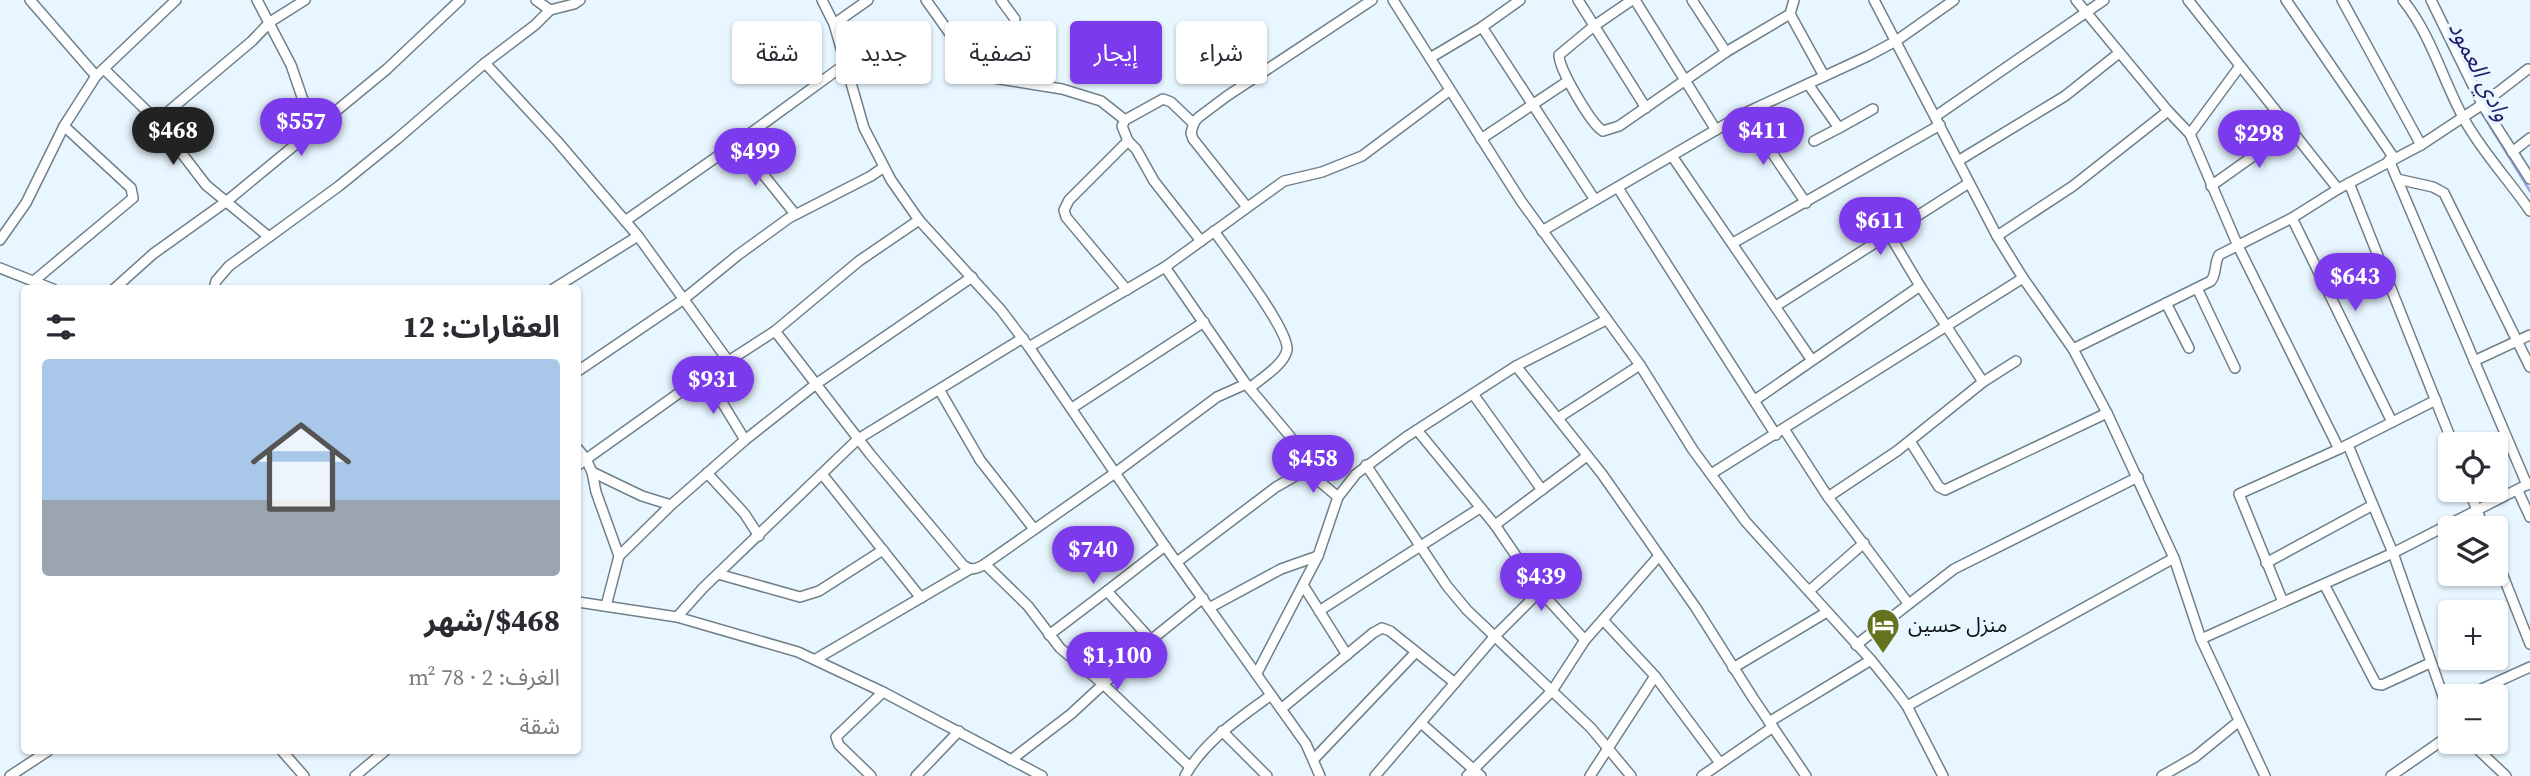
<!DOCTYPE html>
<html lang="ar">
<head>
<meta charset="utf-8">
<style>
	:root { --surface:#fff; --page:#f2f2f3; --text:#2b2b33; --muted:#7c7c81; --accent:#7c3aed }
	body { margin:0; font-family:"Source Serif 4","Noto Sans Arabic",serif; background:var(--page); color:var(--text); direction:rtl; height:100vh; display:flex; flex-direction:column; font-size:26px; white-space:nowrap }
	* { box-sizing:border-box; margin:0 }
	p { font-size:23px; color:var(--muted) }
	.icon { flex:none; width:38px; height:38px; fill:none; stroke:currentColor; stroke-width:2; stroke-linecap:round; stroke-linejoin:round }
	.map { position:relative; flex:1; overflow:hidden; direction:ltr }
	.drawer { position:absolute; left:21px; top:285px; width:560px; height:469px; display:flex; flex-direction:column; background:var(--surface); border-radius:7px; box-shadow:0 2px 5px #0004; direction:rtl }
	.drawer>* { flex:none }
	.hud { position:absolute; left:602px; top:21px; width:665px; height:63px; direction:rtl; display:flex; gap:14px }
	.controls { position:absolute; left:2438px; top:432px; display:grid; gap:14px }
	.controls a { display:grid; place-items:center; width:70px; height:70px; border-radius:7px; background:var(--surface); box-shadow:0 2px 5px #0004; font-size:35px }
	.price { position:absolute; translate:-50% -60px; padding:0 16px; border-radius:24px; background:var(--accent); color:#fff; font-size:23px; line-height:46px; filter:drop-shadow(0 2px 4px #0008) }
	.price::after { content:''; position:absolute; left:50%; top:42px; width:21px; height:16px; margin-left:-10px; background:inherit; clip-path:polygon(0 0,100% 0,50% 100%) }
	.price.on { background:#222; color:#fff }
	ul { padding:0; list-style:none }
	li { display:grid; align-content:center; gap:14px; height:371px; padding:0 21px }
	li span { display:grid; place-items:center; height:217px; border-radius:7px; color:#555 }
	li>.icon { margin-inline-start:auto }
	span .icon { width:126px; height:126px; fill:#fffc; stroke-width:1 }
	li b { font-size:30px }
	h2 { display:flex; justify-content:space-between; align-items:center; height:84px; padding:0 21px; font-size:30px }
	.pill { padding:0 24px; border-radius:7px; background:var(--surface); box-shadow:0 2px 5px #0004; font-size:24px; line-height:63px }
	.pill.on { background:var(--accent); color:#fff }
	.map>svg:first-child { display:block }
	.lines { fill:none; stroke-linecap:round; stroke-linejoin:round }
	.stream { stroke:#9da2e7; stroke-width:2.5 }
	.street-casing { stroke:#708089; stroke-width:12 }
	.street { stroke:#fff; stroke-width:9 }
	.labels { text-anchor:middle; stroke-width:7; stroke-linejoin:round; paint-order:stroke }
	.poi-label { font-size:21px; fill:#0b1114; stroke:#e8f6ff; text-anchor:start }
	.water-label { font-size:23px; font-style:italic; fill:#261d6b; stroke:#e8f6ff }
</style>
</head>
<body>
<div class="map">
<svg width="2530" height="776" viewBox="0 0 2530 776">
	<rect width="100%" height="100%" fill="#e8f6ff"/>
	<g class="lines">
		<!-- stream -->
		<polyline class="stream" points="2480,110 2530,191"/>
		<defs>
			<g id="street">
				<polyline points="30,0 96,76"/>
				<polyline points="257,0 291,65 313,129"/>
				<polyline points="822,0 834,24 864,128 891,180 919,220 1001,310 1029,347 1165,546 1306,744 1320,776"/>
				<polyline points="926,0 980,76 1062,89 1101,101 1125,120"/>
				<polyline points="1001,0 1015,19"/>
				<polyline points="1393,0 1521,201 1640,365 1693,450 1746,522 1871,660 1896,691 1907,706 1943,776"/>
				<polyline points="1578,0 1646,108"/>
				<path d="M1632 0 1594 26 1559 55C1559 69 1591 124 1603 131L1619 126 1726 52 1790 14"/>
				<polyline points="1635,0 1716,130"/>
				<polyline points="1692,0 1726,52"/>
				<polyline points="1794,0 1790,14 1824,76"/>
				<polyline points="1874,0 1997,236 2023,278 2073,349 2107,413 2174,558 2201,639 2265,776"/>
				<polyline points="2076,0 2168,111 2190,134 2238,246 2339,449 2436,400"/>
				<polyline points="2188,0 2338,189"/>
				<polyline points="2286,0 2394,158"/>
				<polyline points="2342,0 2421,145"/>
				<path d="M2403 0C2432 36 2442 79 2464 119 2482 152 2509 180 2530 211"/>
				<polyline points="2431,0 2482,104 2530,179"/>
				<polyline points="550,10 574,4 580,0"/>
				<polyline points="834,24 868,0"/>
				<polyline points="1482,27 1595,200"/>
				<polyline points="1430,58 1482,27 1520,0"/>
				<polyline points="485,63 557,141 638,236 729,362"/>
				<polyline points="104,69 157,121 206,185 269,237"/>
				<polyline points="1808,84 1839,128 1873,109"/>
				<polyline points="1745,113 1806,203"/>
				<polyline points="1936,116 2104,0"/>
				<polyline points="157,121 252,41 270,22 305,0"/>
				<polyline points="1194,124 1171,102 1163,99 1125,120 1122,126 1128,141 1136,149 1154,181 1201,241"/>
				<polyline points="2190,134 2240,66"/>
				<polyline points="1481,139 1568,81"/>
				<polyline points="1814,141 1839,128"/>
				<polyline points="738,143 795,214"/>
				<polyline points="2512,152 2530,138"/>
				<polyline points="1672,156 1811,359"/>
				<polyline points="2389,160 2527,485"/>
				<polyline points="1958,161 2065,96 2119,53"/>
				<polyline points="2397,179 2433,187 2444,193 2530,367"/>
				<polyline points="2349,183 2453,444"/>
				<polyline points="2211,186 2290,130"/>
				<polyline points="1618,188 1776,435"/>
				<polyline points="1247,207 1193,139 1191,133 1194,122 1199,117 1227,96 1372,0"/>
				<polyline points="2292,218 2392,422"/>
				<polyline points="625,221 748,135 844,65"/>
				<path d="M1214 231C1228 251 1290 331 1287 350 1284 365 1260 379 1250 388"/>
				<polyline points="1542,231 1745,113 1868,56 1896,41 1954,0"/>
				<polyline points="1889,234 1920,286 1983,382"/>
				<polyline points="1997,236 2073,186 2168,111"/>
				<polyline points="0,240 26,203 64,126 96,76 176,0"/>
				<polyline points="1733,243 1940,125"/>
				<polyline points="1165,267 1246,384 1289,435 1300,450 1306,470 1338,497"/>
				<polyline points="0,268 53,289"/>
				<polyline points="35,280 133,198 131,188 64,126"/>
				<polyline points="2197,288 2235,368"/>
				<polyline points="114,289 153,254 227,201 387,69 460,0"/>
				<polyline points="214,289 216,281 229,266 339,186 397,139 485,63 535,25 550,10 536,0"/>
				<polyline points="553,289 638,236"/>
				<polyline points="1127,290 1066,217 1064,210 1069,200 1128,141"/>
				<polyline points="2166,303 2189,348"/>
				<polyline points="1776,306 1969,183"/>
				<path d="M775 331 870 454 963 565C971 571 977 569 985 564L1115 473 1217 397 1246 384"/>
				<polyline points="1029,347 1165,267 1284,181 1322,172 1362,156 1449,91"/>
				<path d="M2073 349 2211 281C2217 273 2214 264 2219 255L2292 218 2338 189 2421 145 2480 106 2528 69"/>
				<polyline points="2474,361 2530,335"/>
				<polyline points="1516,366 1602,474 1696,608 1753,698 1806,776"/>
				<polyline points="578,371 684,299 738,255 789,218 871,176 884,167"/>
				<polyline points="706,376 745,440"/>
				<polyline points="940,391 980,460 1034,529"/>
				<polyline points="1473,394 1542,490"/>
				<polyline points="1755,400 1920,286"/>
				<polyline points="1072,408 1204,322"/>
				<polyline points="1558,418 1640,365"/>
				<polyline points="1784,429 1828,497 1908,603"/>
				<polyline points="1417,430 1495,525 1540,591"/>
				<polyline points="1910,441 1939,487 1945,490 2107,413"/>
				<polyline points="2348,445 2393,553 2450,716"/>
				<polyline points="578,449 586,459 592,472 596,492 619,556 606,606"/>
				<polyline points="578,465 679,393 775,331 859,261 919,220"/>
				<polyline points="1366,465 1447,586 1467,610 1591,728 1631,776"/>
				<polyline points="592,472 642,496 671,505"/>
				<polyline points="707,473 744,513 759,536"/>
				<polyline points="822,474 921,598"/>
				<polyline points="1711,474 2023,278"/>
				<polyline points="2469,490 2484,528"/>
				<polyline points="2518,491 2530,517"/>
				<polyline points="1828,497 1897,451 1983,382 2016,361"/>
				<polyline points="1495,525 1587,456"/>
				<polyline points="619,556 671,505 745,440 816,384 972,277"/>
				<polyline points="2496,558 2530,644"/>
				<polyline points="1177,562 1276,487 1306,470"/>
				<polyline points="2266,563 2373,505"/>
				<polyline points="985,564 1028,606 1060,648 1103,684 1190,767"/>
				<polyline points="718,574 800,597 819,591 883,550"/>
				<polyline points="2324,584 2376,684 2382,685 2430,663"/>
				<polyline points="1303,585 1347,655"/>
				<polyline points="1809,591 1864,543"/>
				<polyline points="578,602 677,617 798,652 883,692 1042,776"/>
				<polyline points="2283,602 2239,494 2339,449"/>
				<polyline points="1209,608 1281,569 1318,556"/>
				<polyline points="1319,611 1480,508"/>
				<polyline points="677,617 703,588 858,439 1023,338"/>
				<polyline points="1603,620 1655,676 1720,763"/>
				<polyline points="1049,635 1107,591"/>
				<polyline points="2201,639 2393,553 2530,483"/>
				<polyline points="1151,640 1107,591 1165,546"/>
				<polyline points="1856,645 1954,569 2138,477"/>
				<polyline points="816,659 970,569"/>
				<polyline points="1733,668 1827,612"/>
				<polyline points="1257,673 1318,556 1338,497 1356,474 1406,437 1516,366 1606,320"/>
				<polyline points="2466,696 2530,667"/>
				<polyline points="1907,706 2174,558"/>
				<polyline points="1281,709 1373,633 1382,628 1390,631 1455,683"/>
				<polyline points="1769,722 1871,660"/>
				<polyline points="1421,723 1481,776"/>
				<polyline points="1222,731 1267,776"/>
				<polyline points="2470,742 2506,776"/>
				<polyline points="282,751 304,776"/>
				<polyline points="1314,759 1416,652"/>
				<polyline points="1011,760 1071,714 1151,640 1203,598"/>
				<polyline points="10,776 48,751"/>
				<polyline points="355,776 385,751"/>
				<polyline points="871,776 839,745 836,737 883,692"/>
				<polyline points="916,776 959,731"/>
				<path d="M1185 776C1205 740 1239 719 1271 695"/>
				<polyline points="1375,776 1495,636 1540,591 1585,640"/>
				<polyline points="1467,776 1552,691 1585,640 1658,557"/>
				<polyline points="1590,776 1655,676"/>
				<polyline points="1702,776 1773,727"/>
				<polyline points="2162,776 2195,757 2238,722"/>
				<polyline points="2391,776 2450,735"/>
			</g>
		</defs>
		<!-- street casing -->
		<use href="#street" class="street-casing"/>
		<!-- street -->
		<use href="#street" class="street"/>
	</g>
	<!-- icons -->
	<defs>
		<symbol id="hotel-pin" viewBox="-11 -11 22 30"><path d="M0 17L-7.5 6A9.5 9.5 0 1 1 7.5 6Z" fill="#65731f" stroke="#e8f6ff"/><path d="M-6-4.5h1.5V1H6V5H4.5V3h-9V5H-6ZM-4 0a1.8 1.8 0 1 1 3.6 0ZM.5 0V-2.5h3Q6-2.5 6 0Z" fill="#fff"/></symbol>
	</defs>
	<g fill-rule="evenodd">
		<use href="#hotel-pin" x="1864" y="606" width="38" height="52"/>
	</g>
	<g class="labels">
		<!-- poi labels -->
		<g class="poi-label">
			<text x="1908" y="632">منزل حسين</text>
		</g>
		<!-- water labels -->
		<g class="water-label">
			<text transform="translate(2480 71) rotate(63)" y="8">وادي العمود</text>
		</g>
	</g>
</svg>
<div class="controls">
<a><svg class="icon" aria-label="locate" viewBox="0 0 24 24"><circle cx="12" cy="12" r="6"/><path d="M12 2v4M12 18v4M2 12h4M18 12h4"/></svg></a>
<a><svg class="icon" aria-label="layers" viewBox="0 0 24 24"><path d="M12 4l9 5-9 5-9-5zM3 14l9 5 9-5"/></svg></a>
<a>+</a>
<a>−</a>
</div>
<b class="price" style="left:301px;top:158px">$557</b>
<b class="price on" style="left:173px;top:167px">$468</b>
<b class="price" style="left:1763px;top:167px">$411</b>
<b class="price" style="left:2259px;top:170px">$298</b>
<b class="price" style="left:755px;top:188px">$499</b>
<b class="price" style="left:1880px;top:257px">$611</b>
<b class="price" style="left:2355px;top:313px">$643</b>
<b class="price" style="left:713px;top:416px">$931</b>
<b class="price" style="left:1313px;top:495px">$458</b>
<b class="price" style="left:1093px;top:586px">$740</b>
<b class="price" style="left:1541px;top:613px">$439</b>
<b class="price" style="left:1117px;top:692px">$1,100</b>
<div class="hud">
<a class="pill">شراء</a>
<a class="pill on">إيجار</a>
<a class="pill">تصفية</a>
<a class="pill">جديد</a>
<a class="pill">شقة</a>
</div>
<section class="drawer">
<h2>العقارات: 12<svg class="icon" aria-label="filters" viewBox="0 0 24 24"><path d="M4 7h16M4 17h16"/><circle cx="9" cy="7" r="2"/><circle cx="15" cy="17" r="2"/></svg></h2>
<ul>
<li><span style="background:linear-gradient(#a9c7e8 65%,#9aa5b1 0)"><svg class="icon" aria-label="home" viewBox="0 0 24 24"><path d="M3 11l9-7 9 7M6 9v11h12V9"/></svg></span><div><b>$468/شهر</b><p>الغرف: 2 · 78 m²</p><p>شقة</p></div></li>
</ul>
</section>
</div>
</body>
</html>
